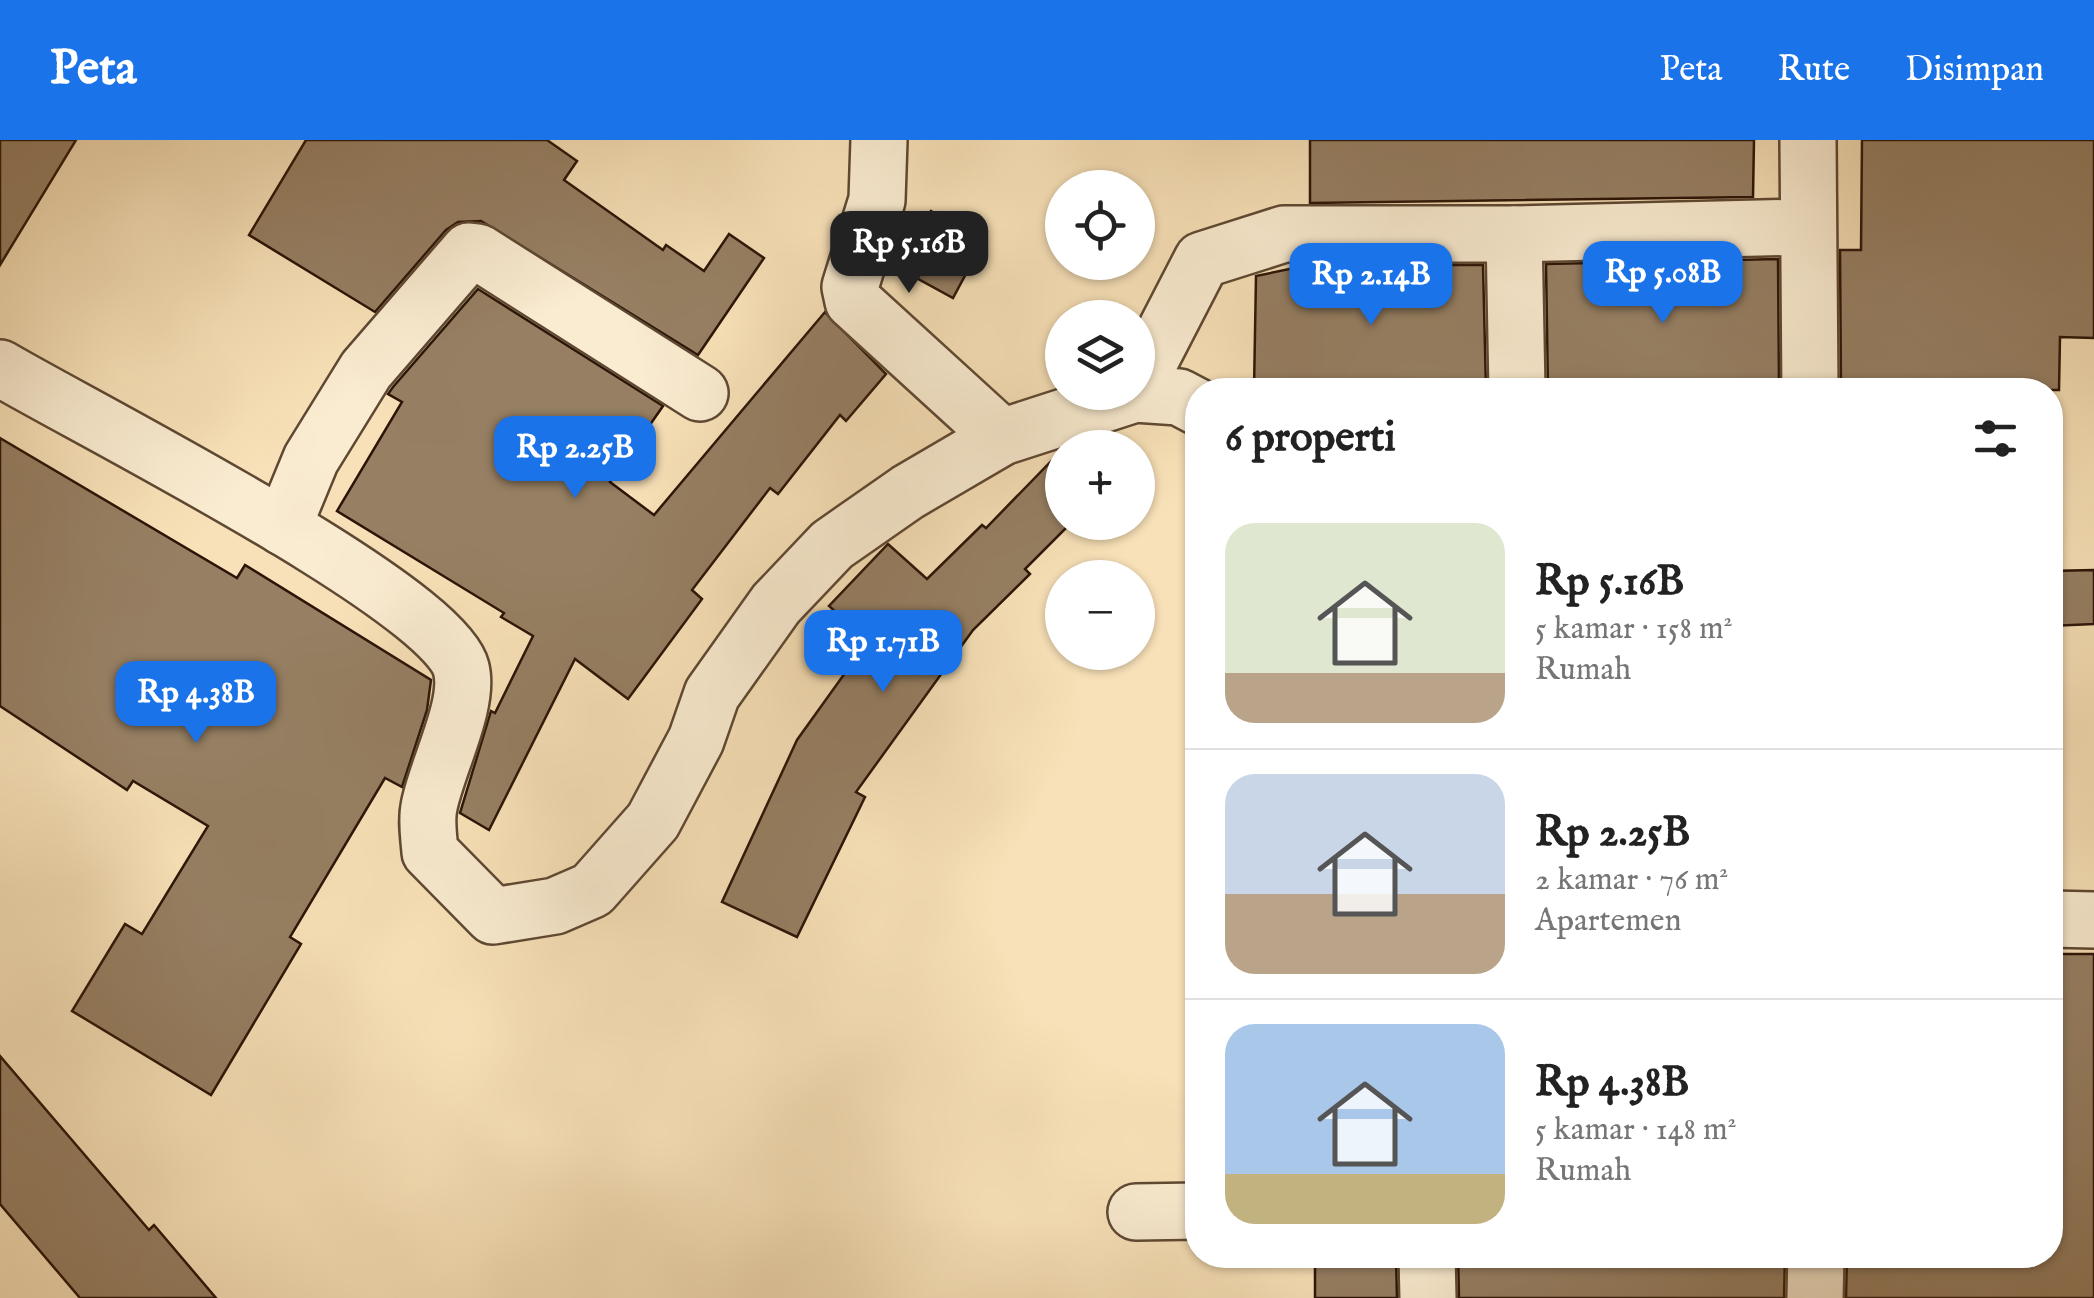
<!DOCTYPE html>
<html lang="id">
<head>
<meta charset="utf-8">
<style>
	:root { --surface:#fff; --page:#f6f6f6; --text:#222; --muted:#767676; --line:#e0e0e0; --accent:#1a73e8 }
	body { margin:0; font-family:"IM FELL English",serif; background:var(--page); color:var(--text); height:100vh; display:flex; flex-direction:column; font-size:38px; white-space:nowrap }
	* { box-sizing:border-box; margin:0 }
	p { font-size:32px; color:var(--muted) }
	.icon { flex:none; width:55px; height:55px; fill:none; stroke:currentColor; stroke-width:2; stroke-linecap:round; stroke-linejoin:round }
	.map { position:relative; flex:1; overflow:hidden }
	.sheet { position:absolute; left:1185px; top:238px; width:878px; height:890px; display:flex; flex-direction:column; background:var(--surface); border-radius:40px; box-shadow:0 2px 8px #0004 }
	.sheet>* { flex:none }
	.controls { position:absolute; left:1045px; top:30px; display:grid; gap:20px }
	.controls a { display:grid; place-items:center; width:110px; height:110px; border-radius:50%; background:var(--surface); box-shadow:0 2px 8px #0004; font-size:50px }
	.price { position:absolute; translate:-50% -85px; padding:0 22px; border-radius:20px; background:var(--accent); color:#fff; font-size:32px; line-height:65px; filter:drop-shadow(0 2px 5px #0008) }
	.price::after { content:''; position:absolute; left:50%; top:60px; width:30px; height:22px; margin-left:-15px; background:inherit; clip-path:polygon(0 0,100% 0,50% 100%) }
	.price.current { background:#222; color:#fff }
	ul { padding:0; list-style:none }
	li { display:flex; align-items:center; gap:30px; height:250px; padding:0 40px }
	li+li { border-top:2px solid var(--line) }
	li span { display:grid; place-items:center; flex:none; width:280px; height:200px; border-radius:30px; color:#555 }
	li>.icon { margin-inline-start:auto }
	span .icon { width:120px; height:120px; fill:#fffc; stroke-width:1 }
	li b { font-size:42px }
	h2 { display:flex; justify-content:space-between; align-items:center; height:120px; padding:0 40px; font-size:42px }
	header { display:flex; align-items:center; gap:60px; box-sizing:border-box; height:140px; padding:0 50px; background:var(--accent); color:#fff }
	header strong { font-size:48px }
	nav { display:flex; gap:55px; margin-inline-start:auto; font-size:35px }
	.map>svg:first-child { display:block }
	.building { fill:#967f63; stroke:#2b1507; stroke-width:2.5 }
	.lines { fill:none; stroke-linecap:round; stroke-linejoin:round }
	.street-casing { stroke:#5e4833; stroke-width:60 }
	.street { stroke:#faecd1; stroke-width:55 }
</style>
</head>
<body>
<header>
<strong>Peta</strong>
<nav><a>Peta</a><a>Rute</a><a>Disimpan</a></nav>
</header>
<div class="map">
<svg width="2094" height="1158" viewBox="0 0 2094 1158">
	<rect width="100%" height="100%" fill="#f8e1b8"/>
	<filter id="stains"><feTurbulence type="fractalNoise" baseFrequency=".002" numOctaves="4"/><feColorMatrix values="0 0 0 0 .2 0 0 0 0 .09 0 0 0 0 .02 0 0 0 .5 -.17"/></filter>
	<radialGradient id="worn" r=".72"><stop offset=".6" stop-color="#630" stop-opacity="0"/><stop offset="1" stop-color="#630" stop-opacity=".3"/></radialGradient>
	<!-- building -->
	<g class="building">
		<polygon points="0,0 76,0 0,125"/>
		<polygon points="306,0 547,0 577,21 564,40 663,110 666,105 704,131 729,94 764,118 698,215 481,81 458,82 446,90 375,172 249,95"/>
		<polygon points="1310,0 1754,0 1753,57 1310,63"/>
		<polygon points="1862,0 2094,0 2094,198 2060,197 2059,250 1841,250 1840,110 1861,110"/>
		<polygon points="931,71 984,100 953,158 900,129"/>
		<polygon points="1778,119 1779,250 1548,250 1546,124"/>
		<polygon points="1309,125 1483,125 1486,250 1254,250 1256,136"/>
		<polygon points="478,149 663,266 610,342 654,375 825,172 886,234 846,281 840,275 778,354 770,348 692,450 702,459 628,559 575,519 489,690 460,673 491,571 495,573 533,496 501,477 504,473 337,371 402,262 388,254 393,247"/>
		<polygon points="0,298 237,438 245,425 431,540 427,570 402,647 385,638 290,797 301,804 211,955 72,871 125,784 142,794 208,686 133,641 127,650 0,566"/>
		<polygon points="1062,310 1062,382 1072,382 1025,429 1030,434 973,490 856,652 865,657 797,797 722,762 797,600 868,501 829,466 888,404 927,439 982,385 986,388"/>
		<polygon points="2094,430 2094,484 2050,486 2050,431"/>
		<polygon points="2050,814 2094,814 2094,1158 1846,1158 1847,1115 2050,1115"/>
		<polygon points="0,916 149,1090 154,1085 216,1158 80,1158 0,1064"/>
		<polygon points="1315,1115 1396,1115 1397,1158 1315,1158"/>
		<polygon points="1458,1115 1785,1115 1784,1158 1459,1158"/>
	</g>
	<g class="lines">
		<defs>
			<g id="street">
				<polyline points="879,0 877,60 850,147 853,161 1002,297"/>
				<polyline points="1808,0 1810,250"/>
				<polyline points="1514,94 1517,250"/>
				<path d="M0 228C79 275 442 457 461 528 471 564 436 628 429 667 426 681 429 698 430 712L493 776 555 766 592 750 653 681 696 600 712 554 776 464 832 405 908 352 1002 297 1135 254 1179 257 1198 267"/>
				<polyline points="1138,244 1202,120 1284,94 1514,94 1805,87"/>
				<polyline points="283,387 311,319 366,230 469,111 478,112 700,253"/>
				<polyline points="2050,779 2094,780"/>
				<polyline points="1136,1072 1198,1071"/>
				<polyline points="1427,1115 1428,1158"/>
				<polyline points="1815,1158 1816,1115"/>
			</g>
		</defs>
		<!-- street casing -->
		<use href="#street" class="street-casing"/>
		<!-- street -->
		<use href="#street" class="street"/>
	</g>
	<rect width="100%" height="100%" filter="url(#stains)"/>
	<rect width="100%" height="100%" fill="url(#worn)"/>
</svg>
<div class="controls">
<a><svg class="icon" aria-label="locate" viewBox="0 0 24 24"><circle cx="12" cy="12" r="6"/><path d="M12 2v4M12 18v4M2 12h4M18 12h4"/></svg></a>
<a><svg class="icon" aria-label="layers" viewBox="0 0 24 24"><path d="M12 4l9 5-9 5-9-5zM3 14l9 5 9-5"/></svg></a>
<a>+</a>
<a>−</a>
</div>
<b class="price current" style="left:909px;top:156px">Rp 5.16B</b>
<b class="price" style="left:1663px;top:186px">Rp 5.08B</b>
<b class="price" style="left:1371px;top:188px">Rp 2.14B</b>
<b class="price" style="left:575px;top:361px">Rp 2.25B</b>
<b class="price" style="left:883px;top:555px">Rp 1.71B</b>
<b class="price" style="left:196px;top:606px">Rp 4.38B</b>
<section class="sheet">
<h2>6 properti<svg class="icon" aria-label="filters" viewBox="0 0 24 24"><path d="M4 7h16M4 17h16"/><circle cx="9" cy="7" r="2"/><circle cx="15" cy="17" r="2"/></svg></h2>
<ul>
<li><span style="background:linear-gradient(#dfe7d0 75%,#b9a48a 0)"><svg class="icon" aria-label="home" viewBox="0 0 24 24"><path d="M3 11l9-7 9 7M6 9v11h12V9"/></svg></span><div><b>Rp 5.16B</b><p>5 kamar · 158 m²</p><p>Rumah</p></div></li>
<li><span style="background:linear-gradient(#c9d6e8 60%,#b9a48a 0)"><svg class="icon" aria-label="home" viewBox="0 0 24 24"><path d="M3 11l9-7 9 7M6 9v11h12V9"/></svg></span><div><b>Rp 2.25B</b><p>2 kamar · 76 m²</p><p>Apartemen</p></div></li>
<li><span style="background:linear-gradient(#a9c7e8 75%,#c2b280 0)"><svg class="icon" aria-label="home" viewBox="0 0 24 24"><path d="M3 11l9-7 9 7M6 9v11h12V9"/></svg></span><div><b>Rp 4.38B</b><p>5 kamar · 148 m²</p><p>Rumah</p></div></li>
</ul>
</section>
</div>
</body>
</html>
